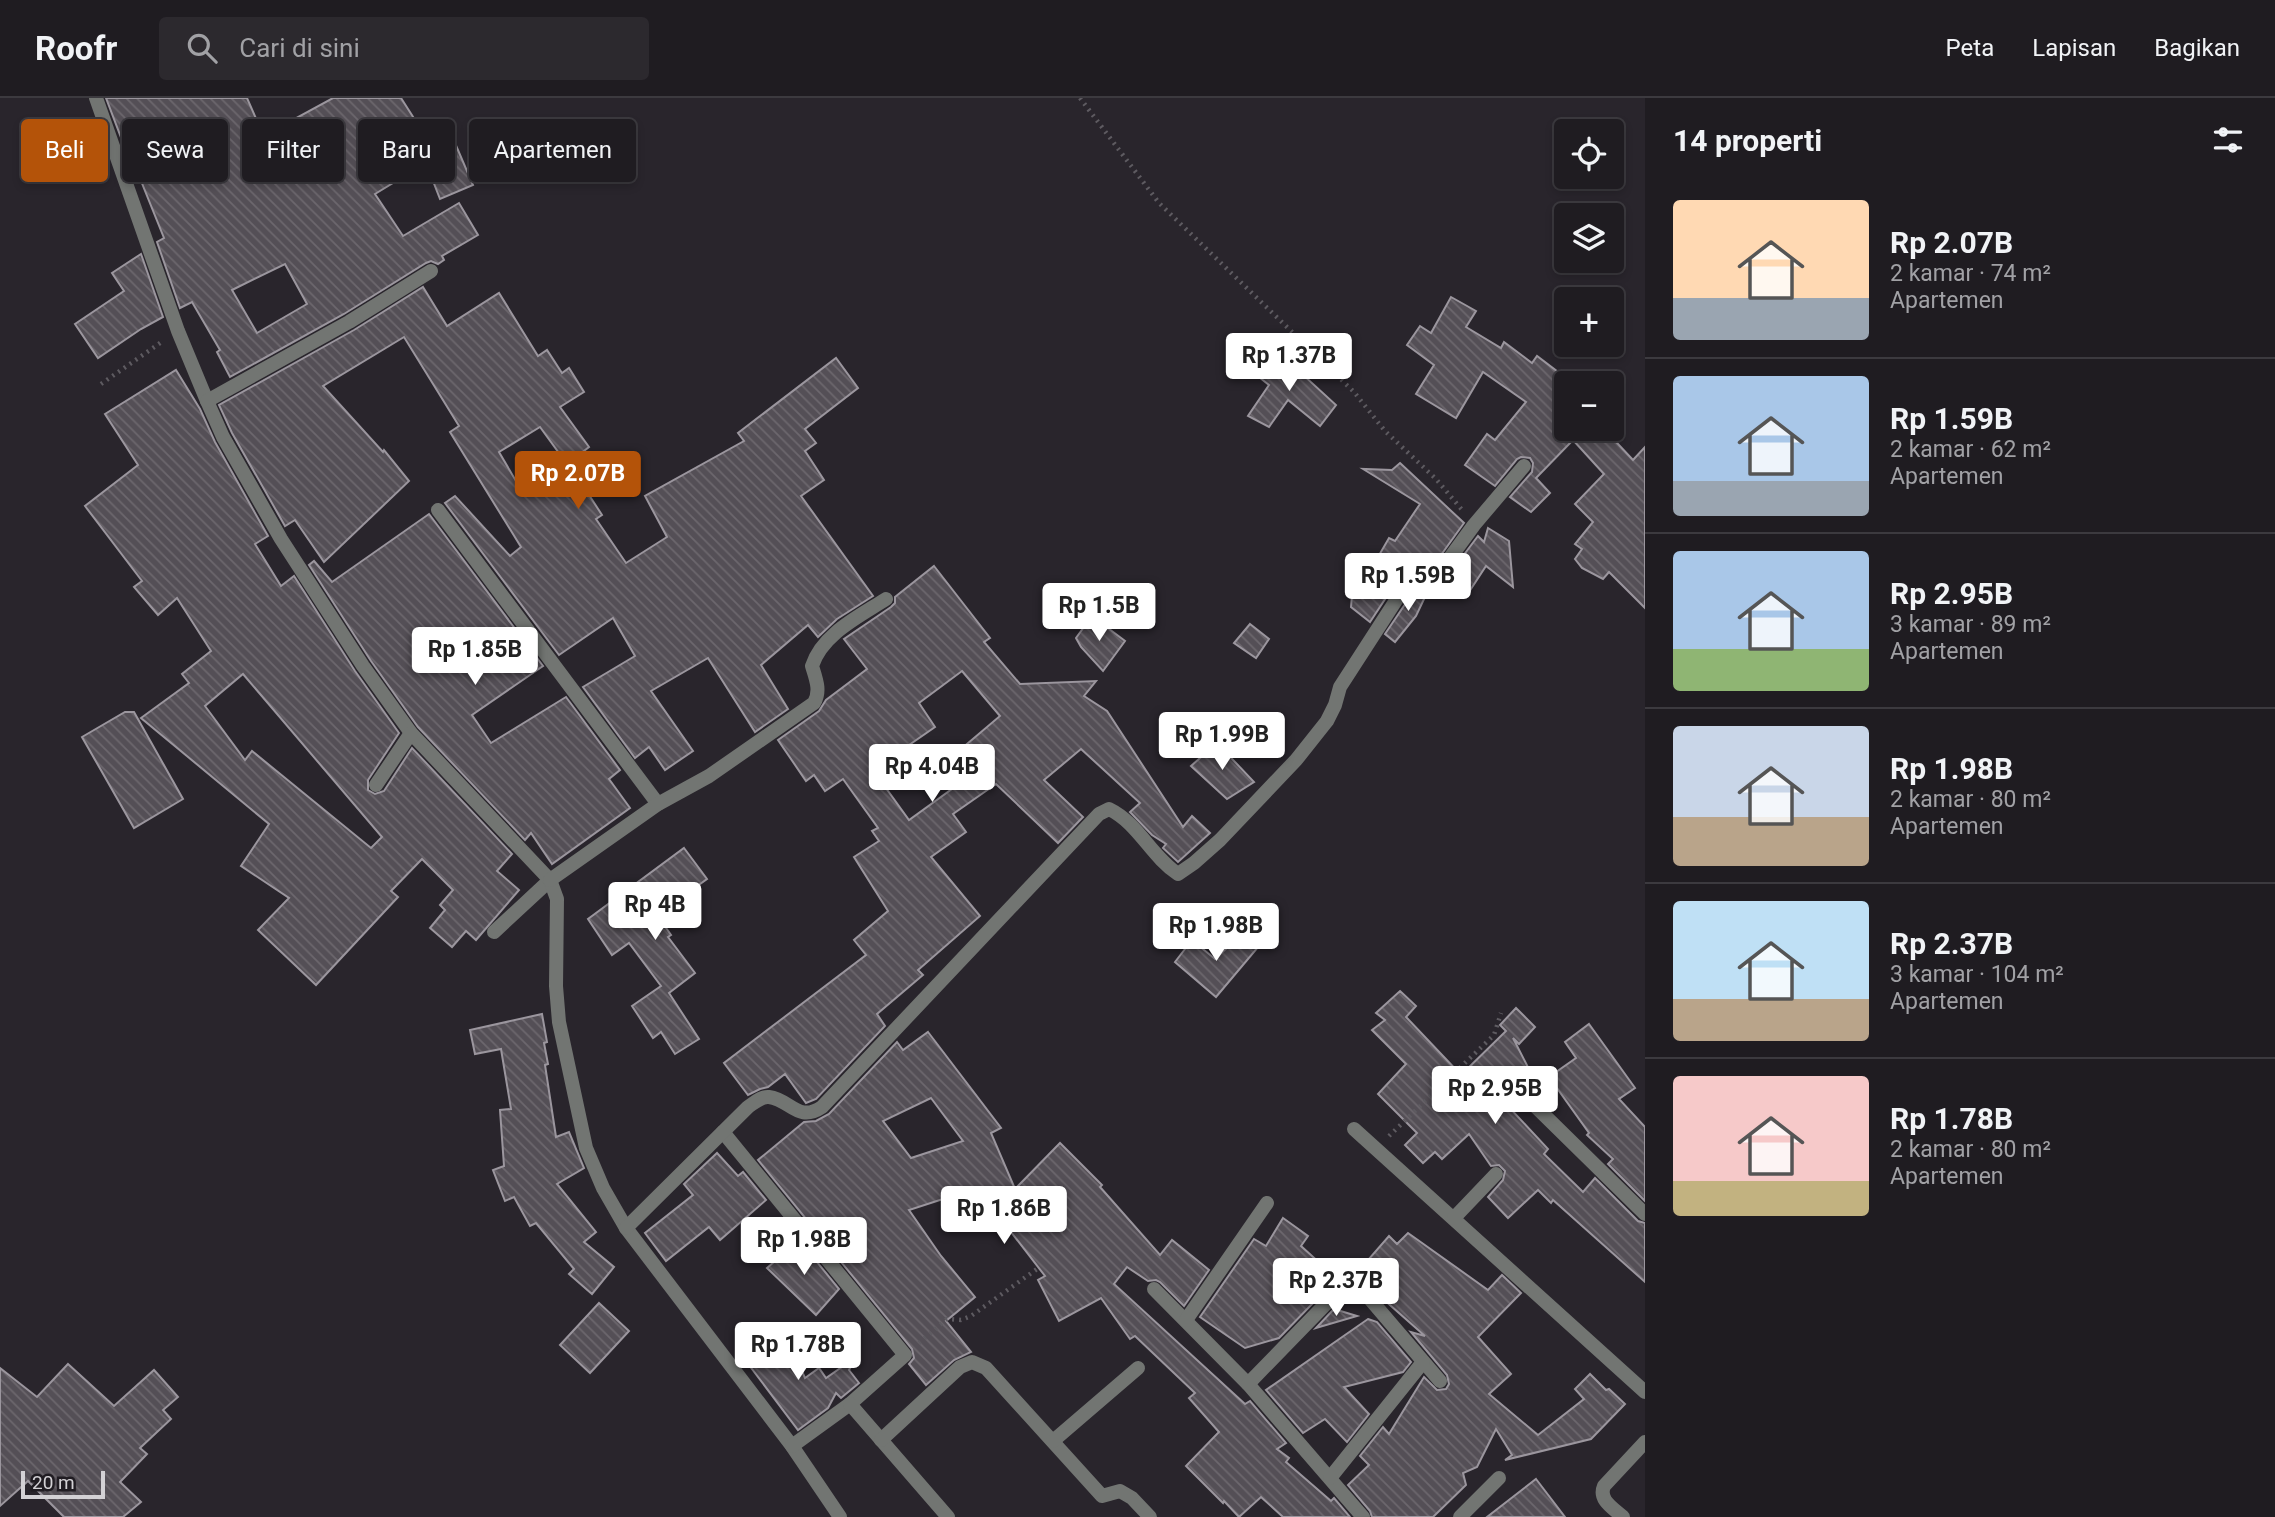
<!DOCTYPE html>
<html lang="id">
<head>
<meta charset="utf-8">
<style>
	:root { --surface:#1f1c21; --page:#2c292e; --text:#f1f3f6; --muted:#a1a1a5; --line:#3c3a3f; --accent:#b45309 }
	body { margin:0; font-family:Roboto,sans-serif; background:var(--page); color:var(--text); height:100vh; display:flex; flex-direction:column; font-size:26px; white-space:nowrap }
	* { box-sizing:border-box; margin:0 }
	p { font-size:23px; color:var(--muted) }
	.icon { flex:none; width:38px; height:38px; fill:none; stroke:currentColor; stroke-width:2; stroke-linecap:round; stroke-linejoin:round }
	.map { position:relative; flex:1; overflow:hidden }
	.side { display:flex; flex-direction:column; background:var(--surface); width:630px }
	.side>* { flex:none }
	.top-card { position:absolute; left:21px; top:21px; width:665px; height:63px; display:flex; gap:14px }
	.tools { position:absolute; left:1554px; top:21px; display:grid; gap:14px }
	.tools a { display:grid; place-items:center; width:70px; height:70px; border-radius:7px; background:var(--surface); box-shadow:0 4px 10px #0003,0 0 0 2px var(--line); font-size:35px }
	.scale { position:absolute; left:21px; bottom:18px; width:84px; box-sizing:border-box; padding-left:7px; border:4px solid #d3d1d5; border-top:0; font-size:19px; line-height:24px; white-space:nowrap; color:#d3d1d5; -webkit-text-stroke:5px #201c22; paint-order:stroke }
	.price { position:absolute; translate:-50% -60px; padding:0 16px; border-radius:7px; background:#fff; color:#222; font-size:23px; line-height:46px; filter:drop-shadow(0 2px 4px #0008) }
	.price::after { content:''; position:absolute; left:50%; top:42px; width:21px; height:16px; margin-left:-10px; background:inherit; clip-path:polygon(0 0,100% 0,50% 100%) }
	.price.active { background:var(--accent); color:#fff }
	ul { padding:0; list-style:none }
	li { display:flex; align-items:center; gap:21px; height:175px; padding:0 28px }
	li+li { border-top:2px solid var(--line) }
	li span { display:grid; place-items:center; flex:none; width:196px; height:140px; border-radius:7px; color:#555 }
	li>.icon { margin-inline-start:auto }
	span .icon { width:84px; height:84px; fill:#fffc; stroke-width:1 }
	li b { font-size:30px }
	h2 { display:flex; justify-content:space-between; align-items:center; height:84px; padding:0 28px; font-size:30px }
	.tag { padding:0 24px; border-radius:7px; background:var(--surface); box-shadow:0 4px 10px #0003,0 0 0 2px var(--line); font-size:24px; line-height:63px }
	.tag.active { background:var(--accent); color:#fff }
	header { display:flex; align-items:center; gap:42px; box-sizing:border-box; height:98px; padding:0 35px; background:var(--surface); border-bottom:2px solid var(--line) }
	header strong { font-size:33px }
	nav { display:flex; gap:38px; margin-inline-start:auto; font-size:24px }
	.search { width:490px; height:63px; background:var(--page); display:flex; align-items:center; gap:18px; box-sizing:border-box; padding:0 24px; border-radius:7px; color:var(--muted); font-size:26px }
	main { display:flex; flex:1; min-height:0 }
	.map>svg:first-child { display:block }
	.building { fill:url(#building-back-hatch); stroke:#9b969e; stroke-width:2; fill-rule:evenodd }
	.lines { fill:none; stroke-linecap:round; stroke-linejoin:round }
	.path { stroke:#5e5b61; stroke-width:4.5; stroke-dasharray:2 5; stroke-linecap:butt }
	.service { stroke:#727572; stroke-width:14 }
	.minor { stroke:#727572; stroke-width:14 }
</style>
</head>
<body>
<header>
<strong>Roofr</strong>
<div class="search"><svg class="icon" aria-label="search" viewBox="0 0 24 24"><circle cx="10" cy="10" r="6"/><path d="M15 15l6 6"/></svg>Cari di sini</div>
<nav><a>Peta</a><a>Lapisan</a><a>Bagikan</a></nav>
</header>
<main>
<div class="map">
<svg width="1645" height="1419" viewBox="0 0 1645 1419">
	<defs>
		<pattern id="building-back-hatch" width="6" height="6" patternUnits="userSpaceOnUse" patternTransform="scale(1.75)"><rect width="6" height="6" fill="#544f56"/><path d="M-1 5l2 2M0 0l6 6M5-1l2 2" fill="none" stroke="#6c676d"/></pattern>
	</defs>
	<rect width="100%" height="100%" fill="#29252c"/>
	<!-- building -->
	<g class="building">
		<path d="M106 0H247L261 32 277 24 280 29 333 0H401L431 47 452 38 473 87 440 101 426 65 375 96 403 138 459 105 478 137 442 158 444 162 438 166 431 163 426 165 344 216 230 279 217 254 220 252 192 204 180 210 157 144 164 140 139 78 136 79ZM285 166 307 206 257 235 232 192Z"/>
		<polygon points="141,156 163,219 141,231 98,260 75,226 124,193 112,175"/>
		<polygon points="423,189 447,228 499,195 538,258 547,252 562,275 569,270 584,294 560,309 589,349 567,366 540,329 499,354 523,395 569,366 602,417 596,421 626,465 667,439 645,398 744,343 738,335 836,260 858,290 805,331 816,345 805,353 824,382 801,398 873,498 837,521 818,539 808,527 761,567 788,611 755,634 708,560 651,593 693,653 665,672 649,649 635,660 583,589 635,558 613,520 559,557 445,405 455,398 510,458 521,449 450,334 459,328 404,239 323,288 383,354 384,352 409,383 324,464 295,422 285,428 232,335 219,307 354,232"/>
		<polygon points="1451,199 1476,213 1466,229 1501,250 1504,244 1532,265 1537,258 1566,280 1566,331 1604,331 1633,362 1645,349 1645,510 1609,474 1603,481 1582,470 1575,461 1582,451 1575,446 1593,424 1575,406 1604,376 1573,342 1536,380 1550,395 1531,414 1510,399 1532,374 1533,365 1530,360 1521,359 1517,361 1495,388 1465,367 1487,336 1495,342 1526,304 1483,274 1456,320 1416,296 1434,267 1407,247 1420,228 1431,235"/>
		<polygon points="1277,253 1336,307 1320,328 1288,302 1269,329 1248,318 1269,287 1255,276"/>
		<path d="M176 272 200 311 215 344 268 438 255 446 281 488 294 478 355 573 399 635 368 682V692L375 696 384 693 412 650 512 756 497 773 519 792 476 842 466 833 452 849 430 830 445 812 440 807 453 792 422 761 391 793 398 799 316 887 258 832 289 800 241 768 269 726 141 620 189 585 182 576 211 553 177 500 158 517 134 489 142 483 85 408 138 367 105 316ZM243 576 382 739 371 750 252 653 245 662 205 608Z"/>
		<polygon points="1400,365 1464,425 1441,457 1407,474 1397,483 1370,524 1351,509 1353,487 1374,466 1389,440 1395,443 1420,406 1363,371 1392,372"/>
		<polygon points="429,416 543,568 472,617 491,645 566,599 620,672 609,681 630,710 552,766 531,735 525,742 418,629 371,563 309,467 314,463 332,484"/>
		<polygon points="1488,430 1509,443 1513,489 1486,468 1469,494 1440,479 1454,470 1478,438 1484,444"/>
		<path d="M934 468 990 540 984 544 1020 586 1096 583 1084 598 1107 613 1183 729 1192 718 1210 735 1178 764 1163 750 1166 746 1152 737 1130 714 1140 705 1081 651 1044 682 1083 719 1058 745 996 686 953 716 966 734 931 759 980 818 918 872 923 877 877 916 885 928 816 1001 806 1005 785 976 768 989 760 991 748 997 724 965 866 857 854 842 888 813 854 759 879 743 872 733 878 730 843 681 825 693 814 677 806 683 778 642 819 613 826 602 867 571 844 541 891 509 895 505V499ZM962 573 1000 618 960 652 966 660 957 668 967 680 909 722 873 672 935 629 919 605Z"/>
		<polygon points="1433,482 1416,518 1395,544 1385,536 1412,496"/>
		<polygon points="1092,518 1125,543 1103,573 1081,549 1076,540"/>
		<polygon points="1250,526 1269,541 1256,560 1234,545"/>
		<polygon points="125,614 134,614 183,701 134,730 82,639"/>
		<polygon points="1217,645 1254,684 1227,701 1191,668"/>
		<polygon points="684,750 707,781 657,817 671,837 668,839 695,875 669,895 699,941 675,956 661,934 653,940 632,908 661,888 629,845 612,857 588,821"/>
		<polygon points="1242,836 1259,848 1216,899 1175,864 1192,842 1215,861"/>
		<polygon points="1400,893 1416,908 1406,919 1461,977 1506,933 1500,927 1516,910 1535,929 1519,946 1513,940 1535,983 1507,1007 1548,1051 1544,1056 1583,1094 1595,1080 1638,1123 1645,1125 1645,1184 1553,1102 1551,1105 1538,1092 1508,1120 1488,1099 1503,1082 1505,1073 1499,1067 1491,1068 1469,1036 1442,1061 1435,1054 1423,1065 1405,1047 1417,1035 1378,996 1406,966 1372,932 1385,922 1376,915"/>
		<polygon points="542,916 547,944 544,945 548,966 545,967 556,1039 569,1034 584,1070 557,1086 596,1134 584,1144 614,1169 592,1196 569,1176 574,1171 536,1125 530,1128 514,1099 505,1103 493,1072 504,1068 500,1012 511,1011 501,951 475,956 470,932"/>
		<polygon points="1589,926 1635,990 1619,1001 1645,1029 1645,1103 1608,1066 1613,1061 1587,1037 1589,1035 1549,979 1576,960 1565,944"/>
		<path d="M928 934 1001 1030 991 1035 1015 1091 1060 1045 1102 1087 1100 1089 1160 1157 1172 1142 1209 1172 1184 1208 1160 1184 1156 1182 1148 1183 1127 1169 1114 1186 1245 1306 1250 1303 1286 1345 1277 1351 1289 1360 1286 1364 1331 1403 1334 1400 1350 1419H1283L1261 1399 1239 1419 1224 1403 1223 1405 1186 1368 1219 1334 1189 1300 1195 1295 1135 1238 1130 1241 1101 1200 1059 1223 1038 1182 1045 1178 977 1090 909 1112 941 1158 975 1199 946 1223 971 1254 954 1262 926 1287 909 1266 914 1260 912 1251 758 1062 804 1024 816 1023 829 1016 897 944 903 952ZM931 1000 963 1043 911 1060 883 1023Z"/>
		<polygon points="717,1055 738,1078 743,1074 766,1102 720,1142 709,1129 666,1163 645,1135 693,1097 684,1086"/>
		<polygon points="1283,1120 1308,1138 1301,1148 1322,1167 1310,1181 1317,1201 1279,1240 1245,1250 1200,1219 1254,1141 1266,1148"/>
		<polygon points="1408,1135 1488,1192 1502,1177 1521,1195 1478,1239 1511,1276 1489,1296 1538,1337 1584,1301 1575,1291 1590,1276 1606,1292 1609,1291 1625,1306 1591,1341 1505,1362 1512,1357 1496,1331 1477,1369 1463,1375 1466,1387 1433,1419 1372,1419 1370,1413 1348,1387 1369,1367 1360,1358 1383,1329 1389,1336 1424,1279 1437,1292 1446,1291 1449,1286 1447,1277 1411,1234 1425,1238 1382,1200 1366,1181 1370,1177 1361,1170 1389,1138 1397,1146"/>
		<polygon points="799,1142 839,1191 816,1217 767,1170"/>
		<polygon points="599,1205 629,1233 590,1275 560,1247"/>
		<polygon points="1334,1211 1357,1218 1316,1230"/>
		<polygon points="1368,1221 1377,1224 1411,1264 1403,1274 1344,1289 1369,1316 1347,1344 1325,1321 1303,1335 1266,1292"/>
		<polygon points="770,1238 790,1246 805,1280 819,1270 826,1280 856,1259 849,1272 859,1285 841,1300 836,1295 828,1310 798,1332 746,1263"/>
		<polygon points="68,1266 114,1308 154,1272 178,1299 163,1312 171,1321 140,1350 147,1356 120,1384 141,1404 123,1419 64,1419 28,1383 0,1408 0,1270 37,1299"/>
		<polygon points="1536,1381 1565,1419 1487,1419"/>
	</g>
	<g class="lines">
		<!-- path -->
		<g class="path">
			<polyline points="1080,0 1159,105 1354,294 1385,333 1436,381 1463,413"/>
			<polyline points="101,286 163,243"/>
			<polyline points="1389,1038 1494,937 1501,915"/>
			<polyline points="919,1245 947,1221 961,1222 971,1218 1037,1171"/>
		</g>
		<!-- service -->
		<polyline class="service" points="494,834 550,782"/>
		<!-- minor -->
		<g class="minor">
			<polyline points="96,0 178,233 207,303 223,339 281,441 363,568 411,635 550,782 557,801 556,888 559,924 586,1050 603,1090 626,1130 792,1348 840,1419"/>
			<polyline points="207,303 349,224 431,173"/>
			<polyline points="438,412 658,706"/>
			<polyline points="376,687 411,635"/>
			<path d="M550 782 658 706 709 678 814 605C821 593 816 581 812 568 822 536 860 518 886 501"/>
			<polyline points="1534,1007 1645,1116"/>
			<polyline points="1354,1031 1645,1294"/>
			<polyline points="723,1034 905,1257 850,1306 792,1348"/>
			<polyline points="1454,1120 1496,1076"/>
			<path d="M626 1130 748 1009C754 1005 761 998 769 999 791 1002 798 1025 822 1009L1099 716 1109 711C1138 725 1151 758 1178 776L1194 765 1220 742 1296 662 1327 623 1335 607 1340 589 1404 490 1411 483 1447 464 1474 427 1524 368"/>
			<polyline points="1154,1191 1248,1286 1363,1419"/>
			<polyline points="1186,1222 1267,1105"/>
			<polyline points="1248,1286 1349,1182 1358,1187 1440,1283"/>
			<polyline points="850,1306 948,1419"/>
			<polyline points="881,1342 960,1269 972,1264 986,1270 1102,1398 1120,1393 1132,1400 1150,1419"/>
			<polyline points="1053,1343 1138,1270"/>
			<polyline points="1330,1380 1423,1264"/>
			<polyline points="1460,1419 1499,1380"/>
			<path d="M1623 1419C1613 1410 1598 1402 1604 1388L1645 1344"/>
		</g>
	</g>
</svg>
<div class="tools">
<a><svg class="icon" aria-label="locate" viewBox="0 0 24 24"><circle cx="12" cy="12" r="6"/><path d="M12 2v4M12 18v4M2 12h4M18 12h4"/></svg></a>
<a><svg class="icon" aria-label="layers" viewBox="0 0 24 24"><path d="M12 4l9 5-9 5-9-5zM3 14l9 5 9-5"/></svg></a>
<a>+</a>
<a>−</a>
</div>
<div class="scale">20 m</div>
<b class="price" style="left:1289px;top:295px">Rp 1.37B</b>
<b class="price active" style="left:578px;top:413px">Rp 2.07B</b>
<b class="price" style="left:1408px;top:515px">Rp 1.59B</b>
<b class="price" style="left:1099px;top:545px">Rp 1.5B</b>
<b class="price" style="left:475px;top:589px">Rp 1.85B</b>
<b class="price" style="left:1222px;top:674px">Rp 1.99B</b>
<b class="price" style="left:932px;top:706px">Rp 4.04B</b>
<b class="price" style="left:655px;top:844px">Rp 4B</b>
<b class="price" style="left:1216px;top:865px">Rp 1.98B</b>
<b class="price" style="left:1495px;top:1028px">Rp 2.95B</b>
<b class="price" style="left:1004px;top:1148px">Rp 1.86B</b>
<b class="price" style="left:804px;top:1179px">Rp 1.98B</b>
<b class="price" style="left:1336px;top:1220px">Rp 2.37B</b>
<b class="price" style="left:798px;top:1284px">Rp 1.78B</b>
<div class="top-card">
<a class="tag active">Beli</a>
<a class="tag">Sewa</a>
<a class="tag">Filter</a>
<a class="tag">Baru</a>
<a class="tag">Apartemen</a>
</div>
</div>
<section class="side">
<h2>14 properti<svg class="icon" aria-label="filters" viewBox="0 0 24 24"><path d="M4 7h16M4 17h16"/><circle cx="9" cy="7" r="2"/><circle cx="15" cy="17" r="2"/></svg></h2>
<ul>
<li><span style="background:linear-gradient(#ffd9b3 70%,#9aa5b1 0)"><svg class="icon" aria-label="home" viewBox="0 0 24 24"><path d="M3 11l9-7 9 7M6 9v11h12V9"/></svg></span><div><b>Rp 2.07B</b><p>2 kamar · 74 m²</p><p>Apartemen</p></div></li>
<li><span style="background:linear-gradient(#a9c7e8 75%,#9aa5b1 0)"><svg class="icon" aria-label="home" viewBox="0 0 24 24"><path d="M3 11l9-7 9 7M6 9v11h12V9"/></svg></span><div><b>Rp 1.59B</b><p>2 kamar · 62 m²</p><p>Apartemen</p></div></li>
<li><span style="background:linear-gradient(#a9c7e8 70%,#8fb573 0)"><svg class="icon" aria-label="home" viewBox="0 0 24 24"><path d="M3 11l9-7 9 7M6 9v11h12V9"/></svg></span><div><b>Rp 2.95B</b><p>3 kamar · 89 m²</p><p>Apartemen</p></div></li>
<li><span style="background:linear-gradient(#c9d6e8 65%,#b9a48a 0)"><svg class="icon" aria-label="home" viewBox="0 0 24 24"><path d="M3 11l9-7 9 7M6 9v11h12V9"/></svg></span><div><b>Rp 1.98B</b><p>2 kamar · 80 m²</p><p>Apartemen</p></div></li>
<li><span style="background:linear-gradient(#bfe0f5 70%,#b9a48a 0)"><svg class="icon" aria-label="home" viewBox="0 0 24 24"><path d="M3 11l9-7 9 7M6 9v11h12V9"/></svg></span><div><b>Rp 2.37B</b><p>3 kamar · 104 m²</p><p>Apartemen</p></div></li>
<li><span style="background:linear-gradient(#f6c9c9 75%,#c2b280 0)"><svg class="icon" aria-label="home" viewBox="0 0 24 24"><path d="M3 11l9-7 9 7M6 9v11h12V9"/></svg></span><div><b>Rp 1.78B</b><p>2 kamar · 80 m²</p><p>Apartemen</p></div></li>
</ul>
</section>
</main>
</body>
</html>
